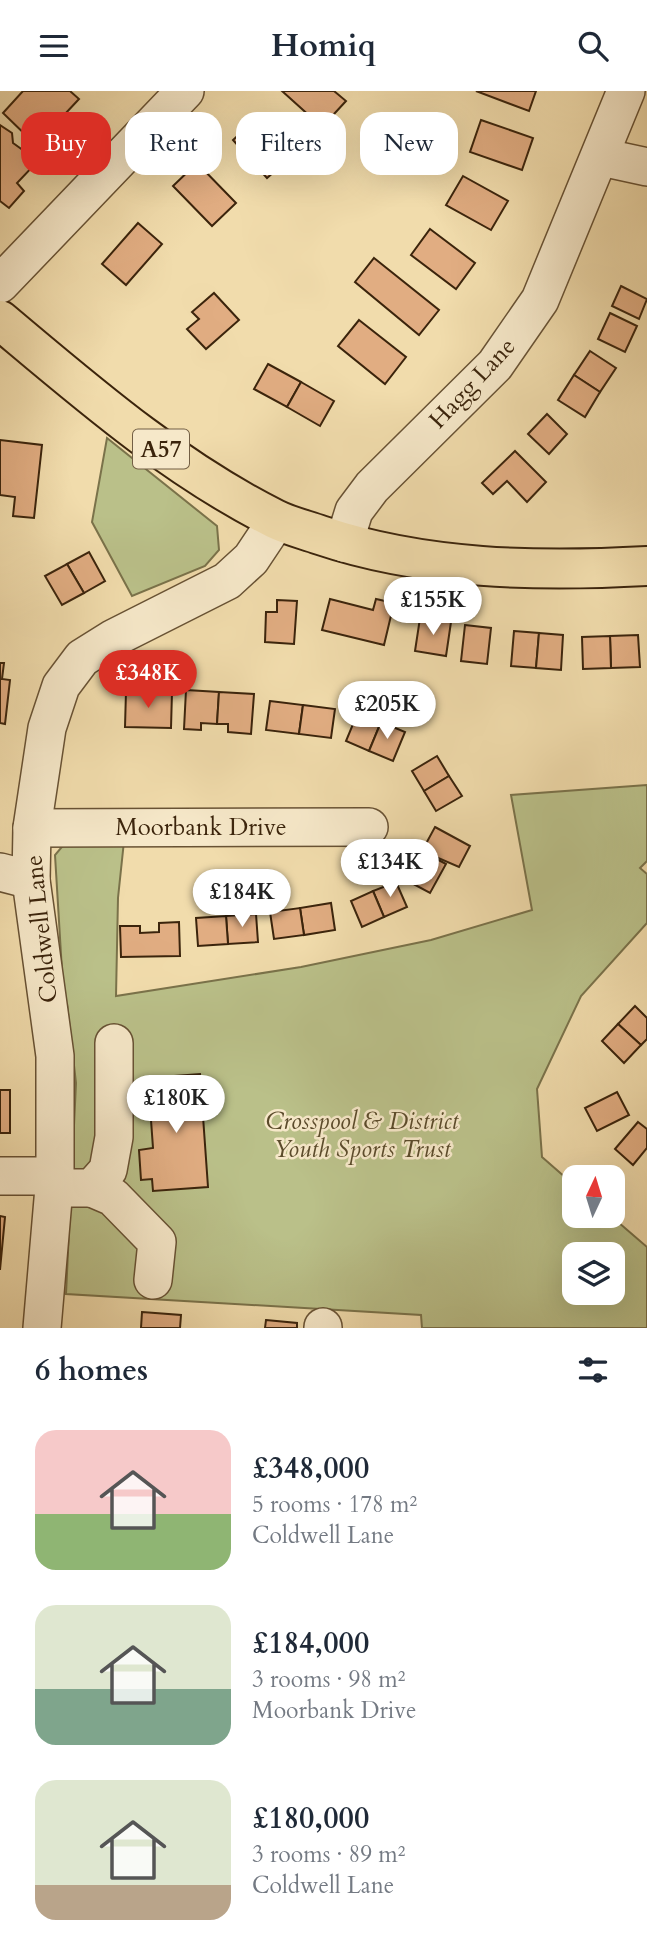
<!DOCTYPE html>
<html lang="en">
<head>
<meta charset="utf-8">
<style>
	:root { --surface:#fff; --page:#f2f2f3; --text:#1f2937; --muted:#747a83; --accent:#d93025 }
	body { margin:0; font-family:Cardo,serif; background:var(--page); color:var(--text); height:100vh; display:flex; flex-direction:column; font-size:26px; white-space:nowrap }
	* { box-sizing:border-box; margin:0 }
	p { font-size:23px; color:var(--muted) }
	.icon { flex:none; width:38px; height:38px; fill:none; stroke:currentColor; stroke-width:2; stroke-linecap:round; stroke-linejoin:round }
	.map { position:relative; height:1237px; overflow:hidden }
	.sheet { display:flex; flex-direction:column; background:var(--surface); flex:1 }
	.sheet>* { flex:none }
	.guide { position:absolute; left:21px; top:21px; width:606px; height:63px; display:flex; gap:14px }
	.needle { width:46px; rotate:4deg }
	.fabs { position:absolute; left:562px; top:1074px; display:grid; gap:14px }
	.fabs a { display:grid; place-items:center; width:63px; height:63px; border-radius:14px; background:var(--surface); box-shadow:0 7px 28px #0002; font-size:35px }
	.price { position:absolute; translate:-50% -60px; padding:0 16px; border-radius:24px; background:#fff; color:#222; font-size:23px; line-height:46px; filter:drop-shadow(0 2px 4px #0008) }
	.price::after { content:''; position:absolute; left:50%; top:42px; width:21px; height:16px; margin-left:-10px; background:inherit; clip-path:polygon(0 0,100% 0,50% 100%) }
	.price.current { background:var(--accent); color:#fff }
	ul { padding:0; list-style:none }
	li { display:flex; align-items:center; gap:21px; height:175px; padding:0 35px }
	li span { display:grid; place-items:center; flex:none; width:196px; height:140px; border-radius:21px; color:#555 }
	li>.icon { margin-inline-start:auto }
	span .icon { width:84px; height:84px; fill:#fffc; stroke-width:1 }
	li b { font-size:30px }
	h2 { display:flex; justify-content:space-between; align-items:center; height:84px; padding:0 35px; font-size:30px }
	.pill { padding:0 24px; border-radius:21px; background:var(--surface); box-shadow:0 7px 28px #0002; font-size:24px; line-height:63px }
	.pill.current { background:var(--accent); color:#fff }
	header { display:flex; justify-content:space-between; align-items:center; height:91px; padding:0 35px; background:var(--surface); font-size:32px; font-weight:800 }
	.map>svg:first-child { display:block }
	.green { fill:#bac089; stroke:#7a724a; stroke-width:2; fill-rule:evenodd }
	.building { fill:#e1ad82; stroke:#3b240c; stroke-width:2 }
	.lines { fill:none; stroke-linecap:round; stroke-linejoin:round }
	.minor-casing { stroke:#685234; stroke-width:40 }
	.major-casing { stroke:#3b240c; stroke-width:42 }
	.minor { stroke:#f6e8c9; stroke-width:37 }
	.major { stroke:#f1dcac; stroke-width:38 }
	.labels { text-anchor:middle; stroke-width:5; stroke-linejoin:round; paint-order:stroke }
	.shield { fill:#f6e8c9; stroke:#735f45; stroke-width:2 }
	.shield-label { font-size:23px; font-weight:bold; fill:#3b240c }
	.street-label { font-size:24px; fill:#3b240c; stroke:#f6e8c9 }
	.park-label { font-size:24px; font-style:italic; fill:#5b4b2b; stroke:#f6e8c9 }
</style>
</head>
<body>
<header><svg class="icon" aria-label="menu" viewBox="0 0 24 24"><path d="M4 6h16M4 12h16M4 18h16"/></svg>Homiq<svg class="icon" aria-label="search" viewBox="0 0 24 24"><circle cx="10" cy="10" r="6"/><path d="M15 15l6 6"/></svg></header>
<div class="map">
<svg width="647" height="1237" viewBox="0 0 647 1237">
	<rect width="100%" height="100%" fill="#f1dcac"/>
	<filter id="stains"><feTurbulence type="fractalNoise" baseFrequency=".00286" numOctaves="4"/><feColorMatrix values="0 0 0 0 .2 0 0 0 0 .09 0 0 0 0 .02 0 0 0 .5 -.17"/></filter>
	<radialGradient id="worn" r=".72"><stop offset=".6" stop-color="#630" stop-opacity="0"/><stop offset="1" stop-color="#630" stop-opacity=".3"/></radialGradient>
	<!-- green -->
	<g class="green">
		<polygon points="107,347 217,435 219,459 205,475 132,505 92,431"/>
		<path d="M647 694V770L640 777 647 783V832L581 905 537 998 542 1066 574 1094V1125H611L647 1156V1237H422L421 1224 66 1203 76 992 67 913H64L55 764 66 751 124 750 118 807 116 905 301 876 431 849 532 819 511 704ZM574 1164H612V1202H574Z"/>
	</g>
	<!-- building -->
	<g class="building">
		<polygon points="23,0 70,0 79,8 36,54 3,22"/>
		<polygon points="282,0 334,0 346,10 322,36"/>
		<polygon points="476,0 536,0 529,20"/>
		<polygon points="257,27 292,65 267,87 233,49"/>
		<polygon points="481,29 533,47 522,79 470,61"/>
		<polygon points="0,34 12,42 13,52 38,70 17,92 24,100 9,117 0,110"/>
		<polygon points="197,72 236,112 212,135 173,95"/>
		<polygon points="463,85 508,110 491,139 446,114"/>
		<polygon points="138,132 162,153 126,194 102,173"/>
		<polygon points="430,138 475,172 456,198 411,164"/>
		<polygon points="374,167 439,219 419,244 355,191"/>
		<polygon points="621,195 647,208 639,228 612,215"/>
		<polygon points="214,202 239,229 206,258 187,238 199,228 192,221"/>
		<polygon points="610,222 637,235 625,261 598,248"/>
		<polygon points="359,229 406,266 385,293 338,255"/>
		<polygon points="590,260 616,277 600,301 574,284"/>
		<polygon points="268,273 301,291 287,316 254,298"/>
		<polygon points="574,284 600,301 585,326 558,309"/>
		<polygon points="301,291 334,310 320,335 287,316"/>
		<polygon points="547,323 567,343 549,363 528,343"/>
		<polygon points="0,349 42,354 34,427 13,425 15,406 0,404"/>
		<polygon points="515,360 546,391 527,411 507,390 493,403 482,392"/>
		<polygon points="89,461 105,490 84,502 67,473"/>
		<polygon points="67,473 84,502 62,514 45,485"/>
		<polygon points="330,508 373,519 376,508 394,512 384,554 322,539"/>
		<polygon points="277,509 297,510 294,553 265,551 266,521 277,521"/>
		<polygon points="420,527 451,531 446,565 415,560"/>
		<polygon points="465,534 491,537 487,573 461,570"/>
		<polygon points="514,540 539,542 536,577 511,575"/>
		<polygon points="539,542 563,544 561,579 536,577"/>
		<polygon points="638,544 640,576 611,577 610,545"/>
		<polygon points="610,545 611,577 583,578 582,546"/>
		<polygon points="0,572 4,572 2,588 10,589 5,633 0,632"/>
		<polygon points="186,599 219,601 217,633 201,632 201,639 184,638"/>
		<polygon points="126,600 172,601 171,637 125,636"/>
		<polygon points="219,601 254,603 251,643 228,641 228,633 217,633"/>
		<polygon points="270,610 303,614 299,643 266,639"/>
		<polygon points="303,614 335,618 331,647 299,643"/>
		<polygon points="358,621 381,631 369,660 346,650"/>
		<polygon points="381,631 405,641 393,670 369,660"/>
		<polygon points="437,665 449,685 424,700 412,680"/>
		<polygon points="449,685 462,705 436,720 424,700"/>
		<polygon points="435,736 470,755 459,776 422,760"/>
		<polygon points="422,760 446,773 430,802 406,789"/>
		<polygon points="396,791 407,816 384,826 373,800"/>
		<polygon points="373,800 384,826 362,836 351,810"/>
		<polygon points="331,812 335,839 304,844 300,817"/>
		<polygon points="300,817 304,844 274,848 270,821"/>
		<polygon points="256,823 258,851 228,853 226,825"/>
		<polygon points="226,825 228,853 198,855 196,827"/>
		<polygon points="179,831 180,865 121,866 120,835 140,835 140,842 159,841 159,832"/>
		<polygon points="635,915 647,927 647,948 641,954 618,933"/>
		<polygon points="618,933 641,954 624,972 602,950"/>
		<polygon points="200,983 208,1096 153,1100 152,1088 141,1089 139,1059 153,1057 148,987"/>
		<rect x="0" y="999" width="10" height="43"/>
		<polygon points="617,1001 629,1024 597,1040 585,1017"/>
		<polygon points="638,1031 647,1038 647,1057 633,1074 615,1058"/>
		<polygon points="0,1125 5,1126 0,1179"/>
		<polygon points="142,1221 181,1224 180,1237 141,1237"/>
		<polygon points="266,1229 297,1232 297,1237 265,1237"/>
	</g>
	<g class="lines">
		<defs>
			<g id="minor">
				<polyline points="601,66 647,76"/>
				<polyline points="0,193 185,0"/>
				<polyline points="344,452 354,420 372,396 495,274 540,209 626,0"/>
				<polyline points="32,737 369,736"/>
				<polyline points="0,781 31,789"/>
				<polyline points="0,1085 55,1085"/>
				<polyline points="54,1097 92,1097 108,1079 114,1046 114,952"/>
				<polyline points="92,1097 113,1106 157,1151 153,1189"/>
				<polyline points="42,1237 55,1085 55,965 31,789 32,737 47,637 61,595 82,567 114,547 227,490 251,468 277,429"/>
				<polyline points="323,1237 323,1236"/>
			</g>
			<path id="major" d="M0 229C87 302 173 377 275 428 289 435 306 439 320 444 424 479 538 481 647 475"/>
		</defs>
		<!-- minor casing -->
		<use href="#minor" class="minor-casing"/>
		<!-- major casing -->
		<use href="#major" class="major-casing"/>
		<!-- minor -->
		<use href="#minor" class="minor"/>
		<!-- major -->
		<use href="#major" class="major"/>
	</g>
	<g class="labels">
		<!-- shield labels -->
		<rect class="shield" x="133" y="338.5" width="56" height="39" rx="5"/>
		<g class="shield-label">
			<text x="161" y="366">A57</text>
		</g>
		<!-- street labels -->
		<g class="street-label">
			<text transform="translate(472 292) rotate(-47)" y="8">Hagg Lane</text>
			<text x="201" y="744">Moorbank Drive</text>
			<text transform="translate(41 838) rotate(-96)" y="8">Coldwell Lane</text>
		</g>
		<!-- park labels -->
		<g class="park-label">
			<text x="362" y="1038">Crosspool &amp; District<tspan x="362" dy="28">Youth Sports Trust</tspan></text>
		</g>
	</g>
	<rect width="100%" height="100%" filter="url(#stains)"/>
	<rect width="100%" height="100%" fill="url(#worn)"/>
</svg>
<div class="fabs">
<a><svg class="needle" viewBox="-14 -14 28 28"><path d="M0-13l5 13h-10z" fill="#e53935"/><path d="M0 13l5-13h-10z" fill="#747a83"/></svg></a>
<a><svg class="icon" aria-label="layers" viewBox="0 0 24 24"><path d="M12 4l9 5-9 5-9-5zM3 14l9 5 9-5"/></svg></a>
</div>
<b class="price" style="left:433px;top:546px">£155K</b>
<b class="price current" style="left:148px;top:619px">£348K</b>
<b class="price" style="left:387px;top:650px">£205K</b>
<b class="price" style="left:390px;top:808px">£134K</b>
<b class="price" style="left:242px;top:838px">£184K</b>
<b class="price" style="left:176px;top:1044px">£180K</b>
<div class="guide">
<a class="pill current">Buy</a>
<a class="pill">Rent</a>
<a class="pill">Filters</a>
<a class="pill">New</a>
</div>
</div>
<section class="sheet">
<h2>6 homes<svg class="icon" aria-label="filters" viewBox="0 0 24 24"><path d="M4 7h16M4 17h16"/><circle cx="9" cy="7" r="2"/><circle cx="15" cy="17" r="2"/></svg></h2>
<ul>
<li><span style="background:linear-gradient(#f6c9c9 60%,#8fb573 0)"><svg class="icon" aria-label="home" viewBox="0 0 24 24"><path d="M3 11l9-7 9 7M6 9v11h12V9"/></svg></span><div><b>£348,000</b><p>5 rooms · 178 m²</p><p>Coldwell Lane</p></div></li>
<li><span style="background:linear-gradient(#dfe7d0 60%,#7fa58c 0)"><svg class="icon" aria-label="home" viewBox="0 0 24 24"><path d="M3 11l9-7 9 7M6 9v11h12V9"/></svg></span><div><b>£184,000</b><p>3 rooms · 98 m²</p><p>Moorbank Drive</p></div></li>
<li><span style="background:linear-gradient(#dfe7d0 75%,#b9a48a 0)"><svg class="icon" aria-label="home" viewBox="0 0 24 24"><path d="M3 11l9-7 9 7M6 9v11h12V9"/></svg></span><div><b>£180,000</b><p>3 rooms · 89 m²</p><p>Coldwell Lane</p></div></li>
</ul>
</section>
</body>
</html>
